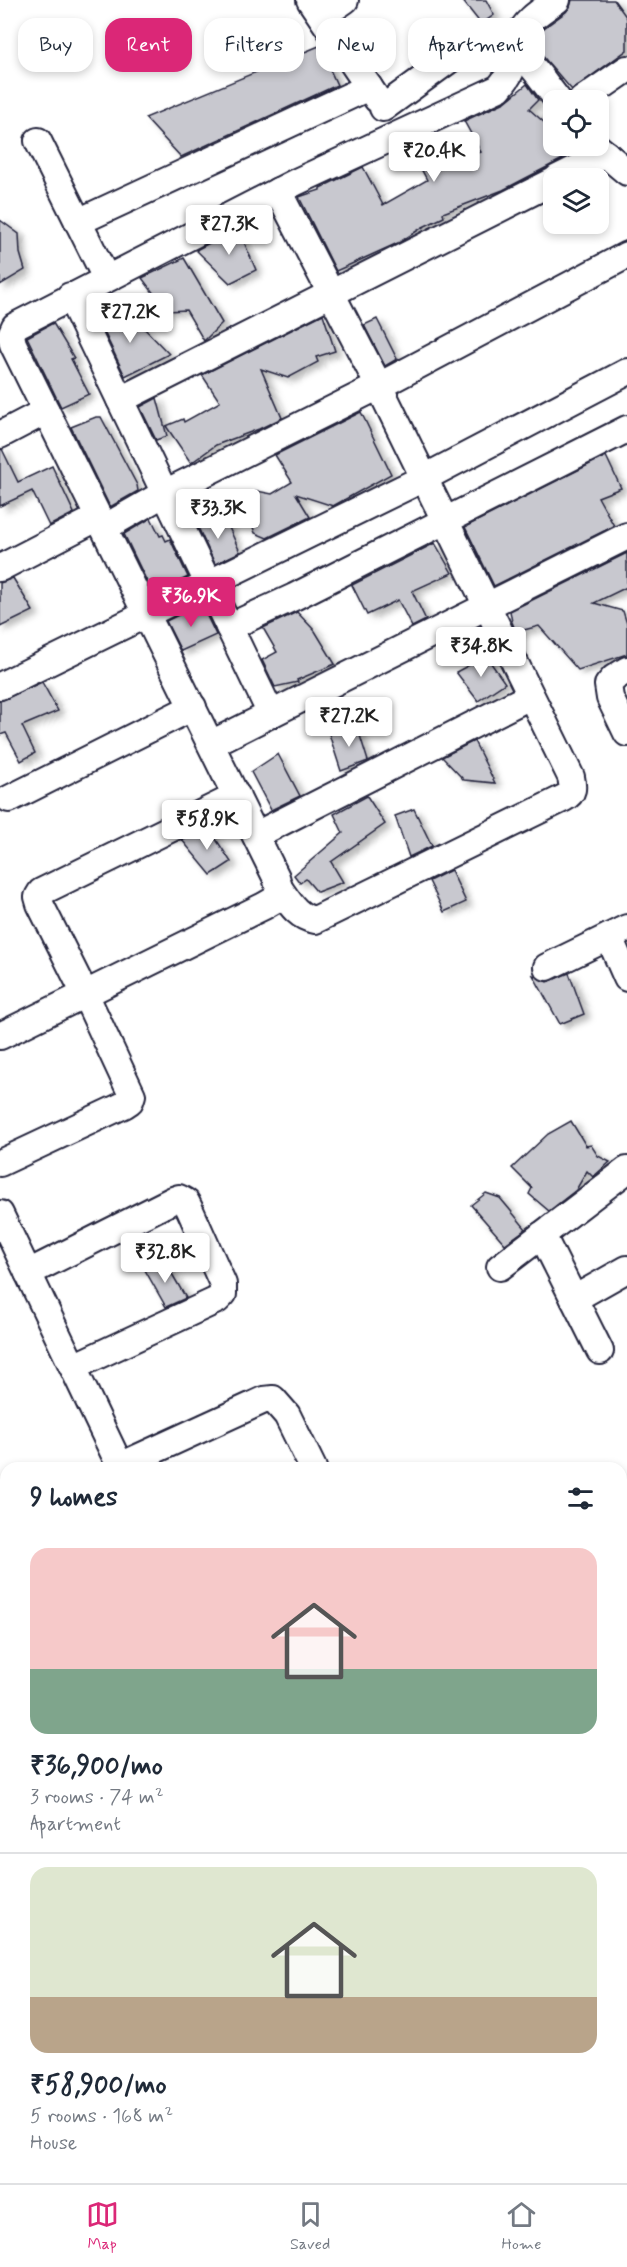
<!DOCTYPE html>
<html lang="en">
<head>
<meta charset="utf-8">
<style>
	:root { --surface:#fff; --page:#f6f6f7; --text:#1f2937; --muted:#747a83; --line:#e0e1e3; --accent:#db2777 }
	body { margin:0; font-family:Mynerve,sans-serif; background:var(--page); color:var(--text); height:100vh; display:flex; flex-direction:column; font-size:22px; white-space:nowrap }
	* { box-sizing:border-box; margin:0 }
	p { font-size:20px; color:var(--muted) }
	.icon { flex:none; width:33px; height:33px; fill:none; stroke:currentColor; stroke-width:2; stroke-linecap:round; stroke-linejoin:round }
	.map { position:relative; flex:1; overflow:hidden }
	.drawer { position:absolute; left:0px; top:1462px; width:627px; height:722px; display:flex; flex-direction:column; background:var(--surface); border-radius:18px 18px 0 0; box-shadow:0 3px 9px #0003 }
	.drawer>* { flex:none }
	.guide { position:absolute; left:18px; top:18px; width:591px; height:54px; display:flex; gap:12px }
	.controls { position:absolute; left:543px; top:90px; display:grid; gap:12px }
	.controls a { display:grid; place-items:center; width:66px; height:66px; border-radius:12px; background:var(--surface); box-shadow:0 3px 9px #0003; font-size:30px }
	.price { position:absolute; translate:-50% -51px; padding:0 14px; border-radius:6px; background:#fff; color:#222; font-size:20px; line-height:39px; filter:drop-shadow(0 2px 3px #0008) }
	.price::after { content:''; position:absolute; left:50%; top:36px; width:18px; height:14px; margin-left:-9px; background:inherit; clip-path:polygon(0 0,100% 0,50% 100%) }
	.price.selected { background:var(--accent); color:#fff }
	ul { padding:0; list-style:none }
	li { display:grid; align-content:center; gap:12px; height:318px; padding:0 30px }
	li+li { border-top:2px solid var(--line) }
	li span { display:grid; place-items:center; height:186px; border-radius:18px; color:#555 }
	li>.icon { margin-inline-start:auto }
	span .icon { width:108px; height:108px; fill:#fffc; stroke-width:1 }
	li b { font-size:26px }
	h2 { display:flex; justify-content:space-between; align-items:center; height:72px; padding:0 30px; font-size:26px }
	.tag { padding:0 21px; border-radius:18px; background:var(--surface); box-shadow:0 3px 9px #0003; font-size:21px; line-height:54px }
	.tag.selected { background:var(--accent); color:#fff }
	.dock { display:flex; justify-content:space-around; align-items:center; height:84px; border-top:2px solid var(--line); background:var(--surface); font-size:16px; color:var(--muted) }
	.dock a { display:grid; justify-items:center; gap:3px }
	.dock .selected { color:var(--accent) }
	.map>svg:first-child { display:block }
	.building { fill:#c8c8cf; stroke:#22223b; stroke-width:1.5; filter:url(#shadow) }
	.lines { fill:none; stroke-linecap:round; stroke-linejoin:round }
	.minor-casing { stroke:#22223b; stroke-width:30 }
	.minor { stroke:#fff; stroke-width:26 }
</style>
</head>
<body>
<div class="map">
<svg width="627" height="2183" viewBox="0 0 627 2183">
	<defs>
		<filter id="shadow"><feDropShadow dx="6" dy="4" stdDeviation="3" flood-color="#0004"/></filter>
	</defs>
	<rect width="100%" height="100%" fill="#fff"/>
	<filter id="ink" filterUnits="userSpaceOnUse"><feTurbulence type="fractalNoise" baseFrequency=".0167" numOctaves="2"/><feDisplacementMap in="SourceGraphic" scale="12" xChannelSelector="R" yChannelSelector="G"/><feConvolveMatrix kernelMatrix="1 2 1 2 8 2 1 2 1" color-interpolation-filters="sRGB"/></filter>
	<g filter="url(#ink)">
		<!-- building -->
		<g class="building">
			<polygon points="462,0 486,0 494,15 481,24"/>
			<polygon points="572,0 614,0 627,18 627,50 572,90 532,44 544,28 566,12 570,7"/>
			<polygon points="319,46 337,85 181,157 145,118"/>
			<polygon points="527,84 538,100 529,109 554,131 554,146 569,146 576,152 503,190 443,213 444,217 423,227 400,242 336,271 299,197 320,190 320,188 363,167 383,205 427,180 409,146 433,135 436,136 451,162 481,152 464,121 505,102"/>
			<polygon points="0,220 19,234 20,253 25,270 0,285"/>
			<polygon points="238,228 256,270 230,283 196,250"/>
			<polygon points="184,258 222,323 204,341 186,310 167,311 142,278"/>
			<polygon points="101,299 108,328 142,326 169,354 125,376 91,304"/>
			<polygon points="323,314 335,351 316,357 318,362 288,378 261,369 282,418 259,429 216,445 191,463 166,426 183,419 184,422 220,402 202,375"/>
			<polygon points="377,319 397,359 385,366 364,325"/>
			<polygon points="53,323 74,358 71,359 89,394 61,407 27,337"/>
			<polygon points="157,398 167,436 156,440 140,407"/>
			<polygon points="361,412 391,474 333,506 296,494 310,517 267,538 255,533 242,496 257,491 272,494 292,482 275,455"/>
			<polygon points="96,417 101,417 137,485 138,491 110,507 71,427"/>
			<polygon points="2,449 18,482 52,466 74,513 49,526 32,491 0,506 0,450"/>
			<polygon points="606,456 621,488 598,497 614,526 494,586 465,527"/>
			<polygon points="151,518 160,536 163,535 166,541 170,539 188,577 153,594 124,534"/>
			<polygon points="210,518 227,523 240,552 215,564 197,525"/>
			<polygon points="435,543 452,573 412,591 426,620 412,627 398,600 367,615 352,585"/>
			<polygon points="627,553 627,587 594,603 623,611 627,624 627,654 578,670 539,626 516,632 512,622 510,611"/>
			<polygon points="13,578 33,611 0,627 0,583"/>
			<polygon points="201,604 216,635 181,651 166,621"/>
			<polygon points="297,612 315,631 335,664 297,680 298,682 275,687 262,660 277,652 263,628"/>
			<polygon points="486,656 505,683 478,701 456,672"/>
			<polygon points="42,682 58,711 22,726 35,753 21,761 6,733 0,735 0,701"/>
			<polygon points="357,726 368,761 341,771 329,734"/>
			<polygon points="474,741 495,783 464,780 442,757"/>
			<polygon points="278,754 300,796 271,810 251,772"/>
			<polygon points="367,796 385,824 331,862 343,882 317,892 306,879 300,883 294,875 343,833 334,814"/>
			<polygon points="414,809 432,846 409,857 395,816"/>
			<polygon points="208,827 231,862 211,875 182,840"/>
			<polygon points="451,870 466,902 444,912 429,881"/>
			<polygon points="569,973 584,1014 560,1024 533,975 547,982"/>
			<polygon points="571,1121 586,1146 591,1145 598,1156 610,1162 593,1177 587,1171 576,1190 549,1211 529,1194 532,1188 512,1168 548,1134"/>
			<polygon points="486,1193 500,1198 526,1229 505,1244 471,1205"/>
			<polygon points="164,1260 186,1298 166,1307 145,1270"/>
		</g>
		<g class="lines">
			<defs>
				<g id="minor">
					<polyline points="310,0 377,99"/>
					<polyline points="322,16 345,0"/>
					<polyline points="582,100 627,69"/>
					<path d="M383 108 475 41C512 27 538 76 558 100"/>
					<polyline points="38,141 106,278"/>
					<polyline points="596,146 627,172"/>
					<polyline points="558,178 606,154"/>
					<path d="M278 191 379 386 571 777C573 787 574 793 564 798L315 920C297 917 289 902 279 888"/>
					<polyline points="78,222 369,87"/>
					<polyline points="70,296 271,714"/>
					<polyline points="120,400 554,181"/>
					<polyline points="0,435 46,411"/>
					<polyline points="104,528 165,493 379,386 627,255"/>
					<polyline points="0,568 99,517"/>
					<polyline points="229,627 294,597 627,429"/>
					<polyline points="627,670 614,678 608,685 610,698 627,733"/>
					<polyline points="0,686 424,478 627,372"/>
					<polyline points="211,744 627,536"/>
					<polyline points="9,799 193,707"/>
					<polyline points="256,835 530,696"/>
					<polyline points="609,937 627,978"/>
					<polyline points="547,967 627,928"/>
					<path d="M0 1036 264 906 276 899 279 888 276 877 13 344 11 335 15 326 296 182 499 88C518 66 510 64 517 40 524 21 541 11 557 0"/>
					<polyline points="0,1163 124,1105 130,1101 132,1095 85,994 40,904 38,897 41,892 237,796"/>
					<polyline points="0,1214 121,1468"/>
					<polyline points="542,1235 600,1351"/>
					<polyline points="500,1267 627,1170"/>
					<polyline points="28,1273 173,1200 179,1198 186,1202 190,1210 223,1284 223,1294 217,1300 73,1367"/>
					<polyline points="574,1299 627,1269"/>
					<polyline points="120,1466 264,1400 273,1399 287,1415 313,1468"/>
					<polyline points="621,1970 627,1966"/>
					<polyline points="621,1994 627,1990"/>
					<polyline points="294,2183 302,2178"/>
					<polyline points="324,2183 332,2178"/>
				</g>
			</defs>
			<!-- minor casing -->
			<use href="#minor" class="minor-casing"/>
			<!-- minor -->
			<use href="#minor" class="minor"/>
		</g>
	</g>
</svg>
<div class="controls">
<a><svg class="icon" aria-label="locate" viewBox="0 0 24 24"><circle cx="12" cy="12" r="6"/><path d="M12 2v4M12 18v4M2 12h4M18 12h4"/></svg></a>
<a><svg class="icon" aria-label="layers" viewBox="0 0 24 24"><path d="M12 4l9 5-9 5-9-5zM3 14l9 5 9-5"/></svg></a>
</div>
<b class="price" style="left:434px;top:183px">₹20.4K</b>
<b class="price" style="left:229px;top:256px">₹27.3K</b>
<b class="price" style="left:130px;top:344px">₹27.2K</b>
<b class="price" style="left:218px;top:540px">₹33.3K</b>
<b class="price selected" style="left:191px;top:628px">₹36.9K</b>
<b class="price" style="left:481px;top:678px">₹34.8K</b>
<b class="price" style="left:349px;top:748px">₹27.2K</b>
<b class="price" style="left:207px;top:851px">₹58.9K</b>
<b class="price" style="left:165px;top:1284px">₹32.8K</b>
<div class="guide">
<a class="tag">Buy</a>
<a class="tag selected">Rent</a>
<a class="tag">Filters</a>
<a class="tag">New</a>
<a class="tag">Apartment</a>
</div>
<section class="drawer">
<h2>9 homes<svg class="icon" aria-label="filters" viewBox="0 0 24 24"><path d="M4 7h16M4 17h16"/><circle cx="9" cy="7" r="2"/><circle cx="15" cy="17" r="2"/></svg></h2>
<ul>
<li><span style="background:linear-gradient(#f6c9c9 65%,#7fa58c 0)"><svg class="icon" aria-label="home" viewBox="0 0 24 24"><path d="M3 11l9-7 9 7M6 9v11h12V9"/></svg></span><div><b>₹36,900/mo</b><p>3 rooms · 74 m²</p><p>Apartment</p></div></li>
<li><span style="background:linear-gradient(#dfe7d0 70%,#b9a48a 0)"><svg class="icon" aria-label="home" viewBox="0 0 24 24"><path d="M3 11l9-7 9 7M6 9v11h12V9"/></svg></span><div><b>₹58,900/mo</b><p>5 rooms · 168 m²</p><p>House</p></div></li>
</ul>
</section>
</div>
<nav class="dock">
<a class="selected"><svg class="icon" aria-label="map" viewBox="0 0 24 24"><path d="M3 6l6-2 6 2 6-2v14l-6 2-6-2-6 2zM9 4v14M15 6v14"/></svg>Map</a>
<a><svg class="icon" aria-label="saved" viewBox="0 0 24 24"><path d="M7 4h10v16l-5-4-5 4z"/></svg>Saved</a>
<a><svg class="icon" aria-label="home" viewBox="0 0 24 24"><path d="M3 11l9-7 9 7M6 9v11h12V9"/></svg>Home</a>
</nav>
</body>
</html>
